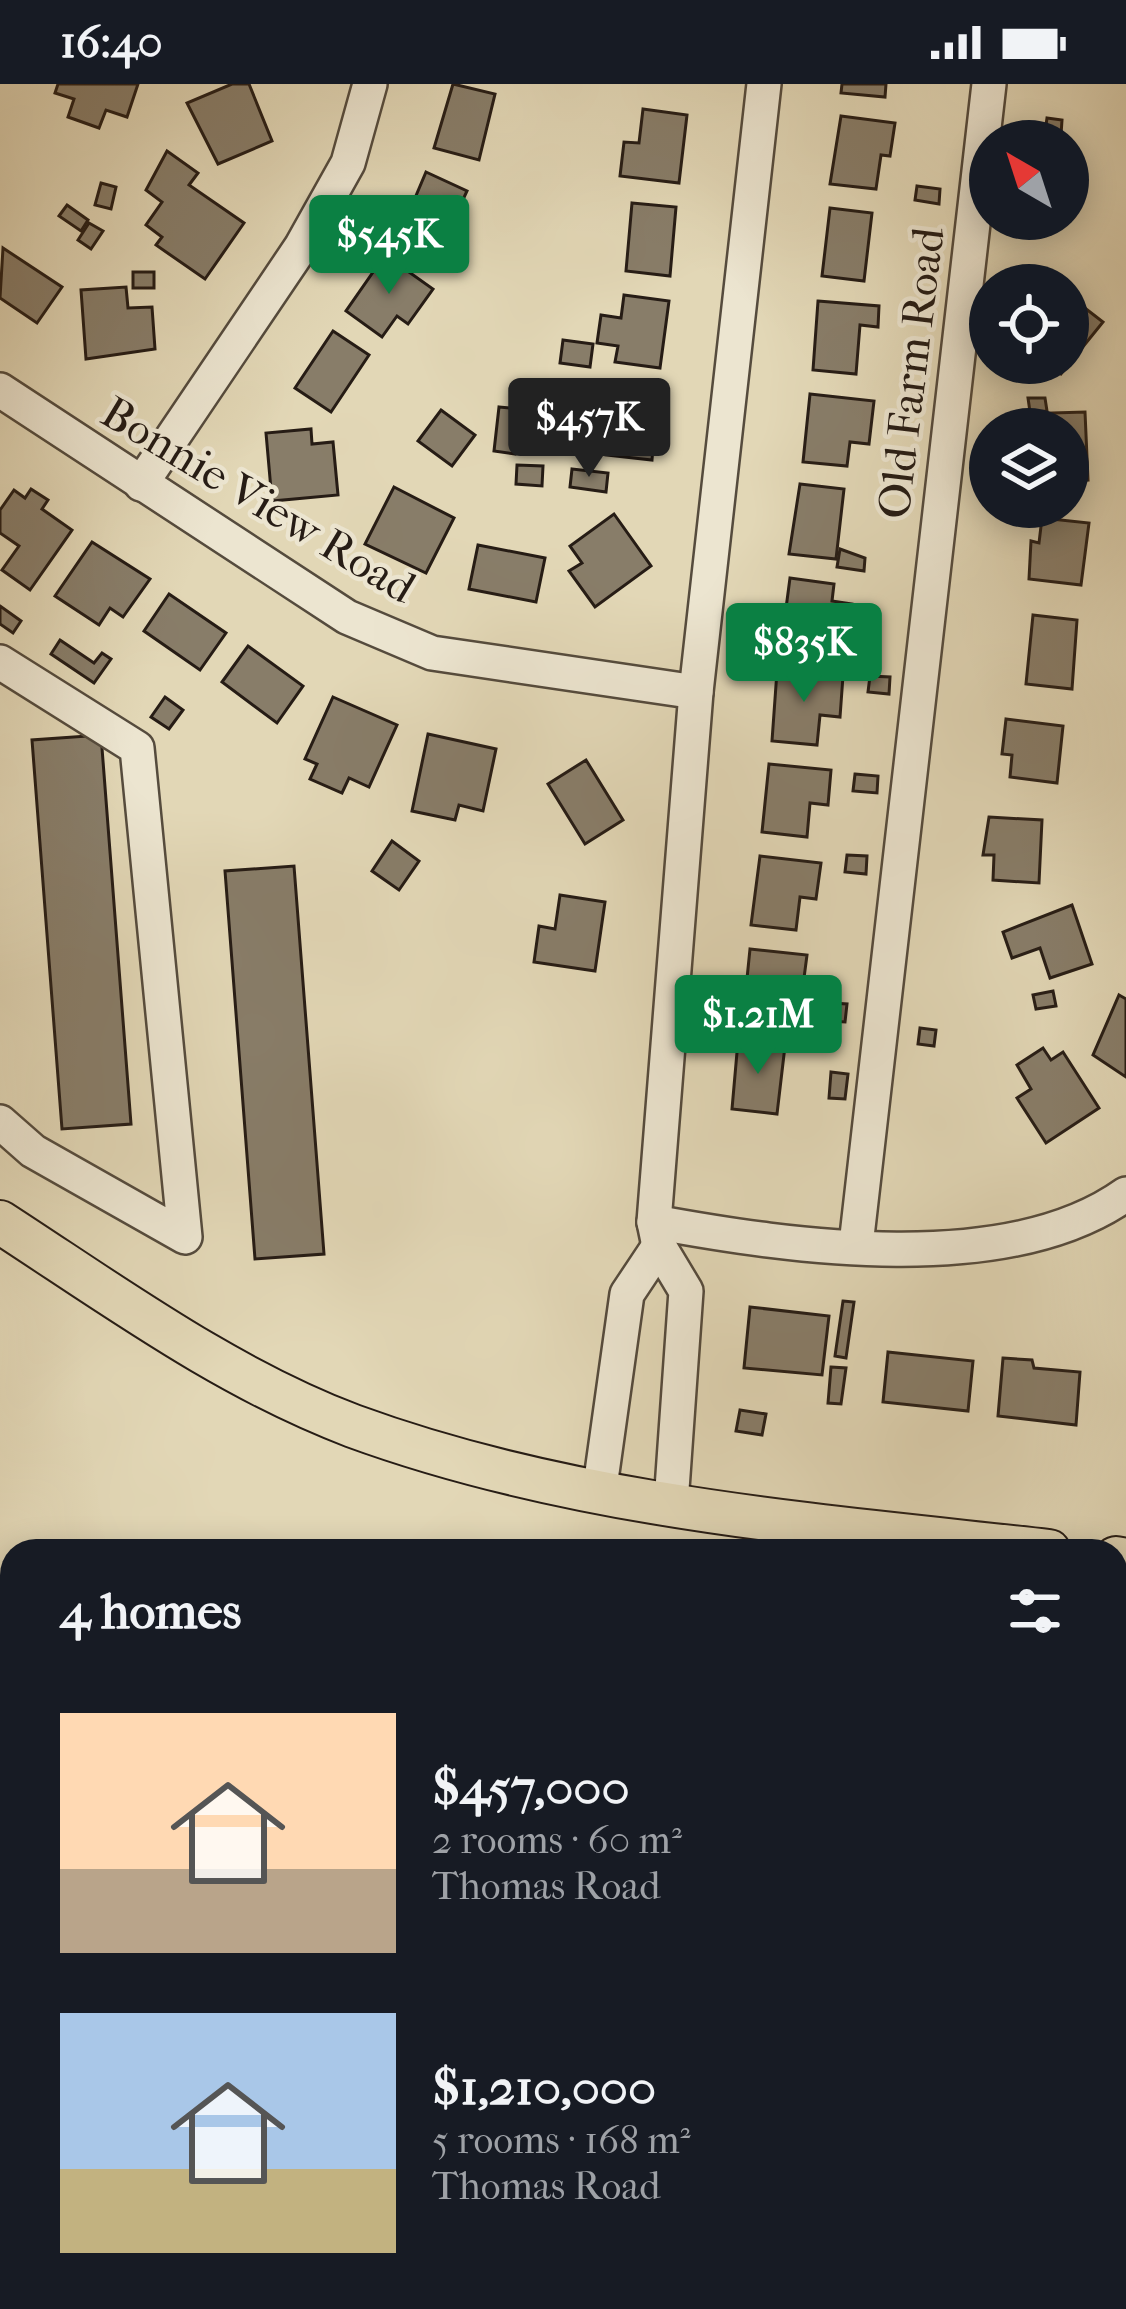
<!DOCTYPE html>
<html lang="en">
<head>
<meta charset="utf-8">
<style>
	:root { --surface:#171b24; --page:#242831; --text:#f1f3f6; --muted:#9ea1a6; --accent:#0b8043 }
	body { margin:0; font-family:"IM FELL French Canon",serif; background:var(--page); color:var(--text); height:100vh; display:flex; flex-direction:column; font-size:45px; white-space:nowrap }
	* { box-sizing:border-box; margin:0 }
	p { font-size:39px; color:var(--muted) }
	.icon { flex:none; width:66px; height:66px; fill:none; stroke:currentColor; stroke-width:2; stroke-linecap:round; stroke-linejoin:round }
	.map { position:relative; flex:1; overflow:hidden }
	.panel { position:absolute; left:0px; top:1455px; width:1128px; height:771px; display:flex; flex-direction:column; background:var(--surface); border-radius:36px 36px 0 0; box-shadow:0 6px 30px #0003 }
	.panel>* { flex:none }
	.needle { width:78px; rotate:321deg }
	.controls { position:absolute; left:969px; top:36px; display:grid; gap:24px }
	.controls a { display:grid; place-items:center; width:120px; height:120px; border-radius:50%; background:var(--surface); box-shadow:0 6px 30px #0003; font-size:60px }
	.price { position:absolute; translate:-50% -102px; padding:0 27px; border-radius:12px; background:var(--accent); color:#fff; font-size:39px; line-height:78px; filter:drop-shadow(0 3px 6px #0008) }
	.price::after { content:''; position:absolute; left:50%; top:72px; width:36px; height:27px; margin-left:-18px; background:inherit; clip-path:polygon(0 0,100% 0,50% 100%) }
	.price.current { background:#222; color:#fff }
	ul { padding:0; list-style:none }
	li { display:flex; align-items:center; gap:36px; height:300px; padding:0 60px }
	li span { display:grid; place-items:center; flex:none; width:336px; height:240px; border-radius:0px; color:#555 }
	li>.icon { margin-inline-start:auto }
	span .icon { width:144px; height:144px; fill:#fffc; stroke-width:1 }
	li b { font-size:51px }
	h2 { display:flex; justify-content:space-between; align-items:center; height:144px; padding:0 60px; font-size:51px }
	.status { display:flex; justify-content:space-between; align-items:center; height:84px; padding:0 60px; background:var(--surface); direction:ltr }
	.status svg { height:33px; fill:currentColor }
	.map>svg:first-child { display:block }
	.building { fill:#887d69; stroke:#261c15; stroke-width:3 }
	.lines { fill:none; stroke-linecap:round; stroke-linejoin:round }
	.minor-casing { stroke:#554b3d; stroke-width:38 }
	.major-casing { stroke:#261c15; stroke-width:46 }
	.highway-casing { stroke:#261c15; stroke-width:52 }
	.minor { stroke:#ece5d0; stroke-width:33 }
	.major { stroke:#e2d7b6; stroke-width:42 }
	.highway { stroke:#e2d7b6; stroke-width:48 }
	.labels { text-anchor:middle; stroke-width:9; stroke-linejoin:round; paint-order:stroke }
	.street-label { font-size:45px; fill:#261c15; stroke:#ece5d0 }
</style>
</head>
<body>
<div class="status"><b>16:40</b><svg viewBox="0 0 49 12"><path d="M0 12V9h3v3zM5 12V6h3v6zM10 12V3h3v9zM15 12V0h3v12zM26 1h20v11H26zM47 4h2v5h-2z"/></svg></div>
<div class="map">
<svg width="1126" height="2225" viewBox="0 0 1126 2225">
	<rect width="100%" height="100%" fill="#e2d7b6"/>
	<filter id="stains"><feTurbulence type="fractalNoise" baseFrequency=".00167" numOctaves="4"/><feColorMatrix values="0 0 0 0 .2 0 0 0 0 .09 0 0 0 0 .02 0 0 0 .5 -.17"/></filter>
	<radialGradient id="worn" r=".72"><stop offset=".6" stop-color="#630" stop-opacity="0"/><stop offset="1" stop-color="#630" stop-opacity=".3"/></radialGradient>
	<!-- building -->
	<g class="building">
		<polygon points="58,0 138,0 127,33 106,26 99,44 68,33 74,15 55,9"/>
		<polygon points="232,0 249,0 272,57 218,80 187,19"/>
		<polygon points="453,0 495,10 479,76 434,64"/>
		<polygon points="842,0 886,0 885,13 841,9"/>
		<polygon points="643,25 687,31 679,99 620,92 624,58 639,59"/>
		<polygon points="841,32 895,39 890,72 881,71 876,105 830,100"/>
		<polygon points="1047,34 1062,36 1061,51 1045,48"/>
		<polygon points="167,67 198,89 189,101 244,139 205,195 156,161 162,153 146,141 162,118 146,106"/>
		<polygon points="426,88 467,107 438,170 399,152"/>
		<polygon points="101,99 116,103 111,125 95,121"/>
		<polygon points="917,102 940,105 939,120 915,116"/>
		<polygon points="632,119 676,123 670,192 626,187"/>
		<polygon points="67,121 88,136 81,147 59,132"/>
		<polygon points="830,124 872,129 864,197 822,192"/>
		<polygon points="89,139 103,147 91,165 78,156"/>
		<polygon points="3,164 62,203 37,239 0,214"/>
		<polygon points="385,171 433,205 408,240 397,232 382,253 346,227"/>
		<rect x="133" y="188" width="21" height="16"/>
		<polygon points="126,203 128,224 152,223 155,265 86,275 81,206"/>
		<polygon points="624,211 669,217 660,284 615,278 618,262 597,259 601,231 621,234"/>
		<polygon points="1068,211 1103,238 1061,290 1047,279 1068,279"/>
		<polygon points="818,217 879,222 878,243 860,241 856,290 813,286"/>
		<polygon points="333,247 369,271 331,328 295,304"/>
		<polygon points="563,256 593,260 590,283 560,279"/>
		<polygon points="613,305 657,309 652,376 606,371"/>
		<polygon points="810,310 874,317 869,360 850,358 847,382 803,378"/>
		<polygon points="1045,314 1047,327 1030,328 1028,314"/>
		<polygon points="499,323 519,325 515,370 494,367"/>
		<polygon points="441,326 475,351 452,382 418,357"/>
		<polygon points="1085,328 1088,396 1068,397 1068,345 1019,345 1019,330"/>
		<polygon points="311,345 312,360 333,358 338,411 272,417 266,349"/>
		<polygon points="517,381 543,382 542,402 516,400"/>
		<polygon points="572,385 608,389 606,408 570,403"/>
		<polygon points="800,400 844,405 836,475 789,470"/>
		<polygon points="394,403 454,434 426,489 365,460"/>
		<polygon points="31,405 48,416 42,425 72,446 30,506 2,486 19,462 0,449 0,426 14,406 25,414"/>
		<polygon points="614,430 651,482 595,523 569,487 582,479 570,462"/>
		<polygon points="1042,434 1089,439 1081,501 1029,495 1031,457 1039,459"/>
		<polygon points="92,458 150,495 123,533 110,524 99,541 55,512"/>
		<polygon points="478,461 545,474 536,518 469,505"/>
		<polygon points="840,465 865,474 864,487 837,483"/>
		<polygon points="790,494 834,500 832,517 852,520 846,570 781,562"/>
		<polygon points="169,510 226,549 200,586 144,547"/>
		<polygon points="0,522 21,537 13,549 0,540"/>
		<polygon points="1033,531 1077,536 1072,605 1026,600"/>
		<polygon points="60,556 94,579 102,569 111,575 94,599 51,570"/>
		<polygon points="248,562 303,602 277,639 222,598"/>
		<polygon points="777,587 843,592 840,633 820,631 817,661 772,657"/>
		<polygon points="870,592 890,593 889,610 868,608"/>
		<polygon points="165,613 183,626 169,645 151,633"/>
		<polygon points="333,613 397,641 369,703 349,694 342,709 310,695 317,680 305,675"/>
		<polygon points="1006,635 1063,642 1057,699 1010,693 1012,671 1002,670"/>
		<polygon points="428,650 496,665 483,727 459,721 455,736 412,727"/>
		<polygon points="101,651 131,1040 62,1045 32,656"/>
		<polygon points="586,676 623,736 585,760 548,700"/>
		<polygon points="769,680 831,686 828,721 810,719 807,753 762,748"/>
		<polygon points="855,690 878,692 877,709 853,707"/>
		<polygon points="989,733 1042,736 1039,799 993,796 994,771 983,771"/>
		<polygon points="392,757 419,777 399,806 372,787"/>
		<polygon points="847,771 867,772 866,790 845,788"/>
		<polygon points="760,772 821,779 816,815 800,813 796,846 751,841"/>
		<polygon points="294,782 324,1170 255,1175 225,787"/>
		<polygon points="560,811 605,818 595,887 534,878 539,842 555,845"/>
		<polygon points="1072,821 1092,880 1050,894 1040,864 1012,874 1003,848"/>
		<polygon points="750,865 807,871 801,917 789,916 786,939 743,934"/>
		<polygon points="1053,907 1056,922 1036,925 1033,911"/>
		<polygon points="1119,911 1126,915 1126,993 1093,971"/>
		<polygon points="831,919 847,920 845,938 830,937"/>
		<polygon points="920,944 936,946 934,962 918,960"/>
		<polygon points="738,957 785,962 777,1030 732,1025"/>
		<polygon points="1043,964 1051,976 1063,968 1099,1024 1046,1059 1017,1014 1031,1005 1017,981"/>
		<polygon points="831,988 848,990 845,1015 829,1014"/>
		<polygon points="843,1217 854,1218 846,1274 835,1272"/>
		<polygon points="750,1223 829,1232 822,1291 744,1284"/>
		<polygon points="888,1268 973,1277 968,1327 883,1318"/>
		<polygon points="1003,1274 1032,1276 1034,1284 1080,1288 1076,1341 998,1332"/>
		<polygon points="831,1283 846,1284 841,1320 828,1319"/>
		<polygon points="740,1326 766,1330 762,1351 736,1347"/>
	</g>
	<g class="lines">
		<defs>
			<g id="minor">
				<polyline points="0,306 347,533 432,569 696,608"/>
				<polyline points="141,400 301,163 348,79 370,0"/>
				<polyline points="0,578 137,664 185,1153 33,1067 0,1038"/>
				<path d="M654 1138C791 1163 1007 1195 1126 1110"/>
				<polyline points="856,1161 989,0"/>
				<polyline points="599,1410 627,1210 659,1162"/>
				<polyline points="671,1419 686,1207 659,1162 654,1138 696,608 764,0"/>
			</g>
			<g id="major">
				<path d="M0 1138C114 1212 226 1294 353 1342 574 1423 816 1441 1049 1467"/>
				<polyline points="1116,1474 1126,1476"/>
			</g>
			<g id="highway">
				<polyline points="0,1601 12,1602"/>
				<polyline points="1116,1685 1126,1690"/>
				<polyline points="1116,1951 1116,2004"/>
				<polyline points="0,2012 12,2020"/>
				<polyline points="0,2170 12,2179"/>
				<polyline points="62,2214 78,2225"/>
				<polyline points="301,2214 317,2225"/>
				<polyline points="546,2214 553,2225"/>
				<polyline points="1016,2225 1026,2214"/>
			</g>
		</defs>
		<!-- minor casing -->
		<use href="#minor" class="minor-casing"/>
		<!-- major casing -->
		<use href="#major" class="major-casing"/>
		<!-- highway casing -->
		<use href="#highway" class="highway-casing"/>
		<!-- minor -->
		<use href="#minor" class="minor"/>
		<!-- major -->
		<use href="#major" class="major"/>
		<!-- highway -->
		<use href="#highway" class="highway"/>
	</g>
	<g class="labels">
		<!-- street labels -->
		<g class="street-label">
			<text transform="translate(910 289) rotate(-83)" y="16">Old Farm Road</text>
			<text transform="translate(259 415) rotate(31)" y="16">Bonnie View Road</text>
		</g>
	</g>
	<rect width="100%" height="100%" filter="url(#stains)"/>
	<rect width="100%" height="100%" fill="url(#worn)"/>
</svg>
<div class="controls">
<a><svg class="needle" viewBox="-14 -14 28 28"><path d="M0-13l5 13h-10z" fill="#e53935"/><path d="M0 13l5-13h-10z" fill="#9ea1a6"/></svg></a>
<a><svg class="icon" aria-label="locate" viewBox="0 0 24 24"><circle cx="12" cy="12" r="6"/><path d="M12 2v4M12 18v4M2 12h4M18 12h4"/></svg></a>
<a><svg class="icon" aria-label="layers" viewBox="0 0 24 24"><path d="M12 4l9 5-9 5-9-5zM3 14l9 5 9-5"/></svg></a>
</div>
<b class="price" style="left:389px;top:213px">$545K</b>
<b class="price current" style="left:589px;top:396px">$457K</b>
<b class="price" style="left:804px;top:621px">$835K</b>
<b class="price" style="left:758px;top:993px">$1.21M</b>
<section class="panel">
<h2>4 homes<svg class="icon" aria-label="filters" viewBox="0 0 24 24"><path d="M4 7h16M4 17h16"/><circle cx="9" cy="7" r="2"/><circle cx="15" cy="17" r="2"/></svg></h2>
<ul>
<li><span style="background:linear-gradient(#ffd9b3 65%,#b9a48a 0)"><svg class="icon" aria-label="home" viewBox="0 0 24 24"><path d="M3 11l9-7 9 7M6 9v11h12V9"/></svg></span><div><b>$457,000</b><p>2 rooms · 60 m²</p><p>Thomas Road</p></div></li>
<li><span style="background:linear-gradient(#a9c7e8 65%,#c2b280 0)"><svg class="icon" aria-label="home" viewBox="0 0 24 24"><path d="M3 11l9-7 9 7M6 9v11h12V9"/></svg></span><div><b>$1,210,000</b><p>5 rooms · 168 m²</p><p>Thomas Road</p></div></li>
</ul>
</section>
</div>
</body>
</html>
